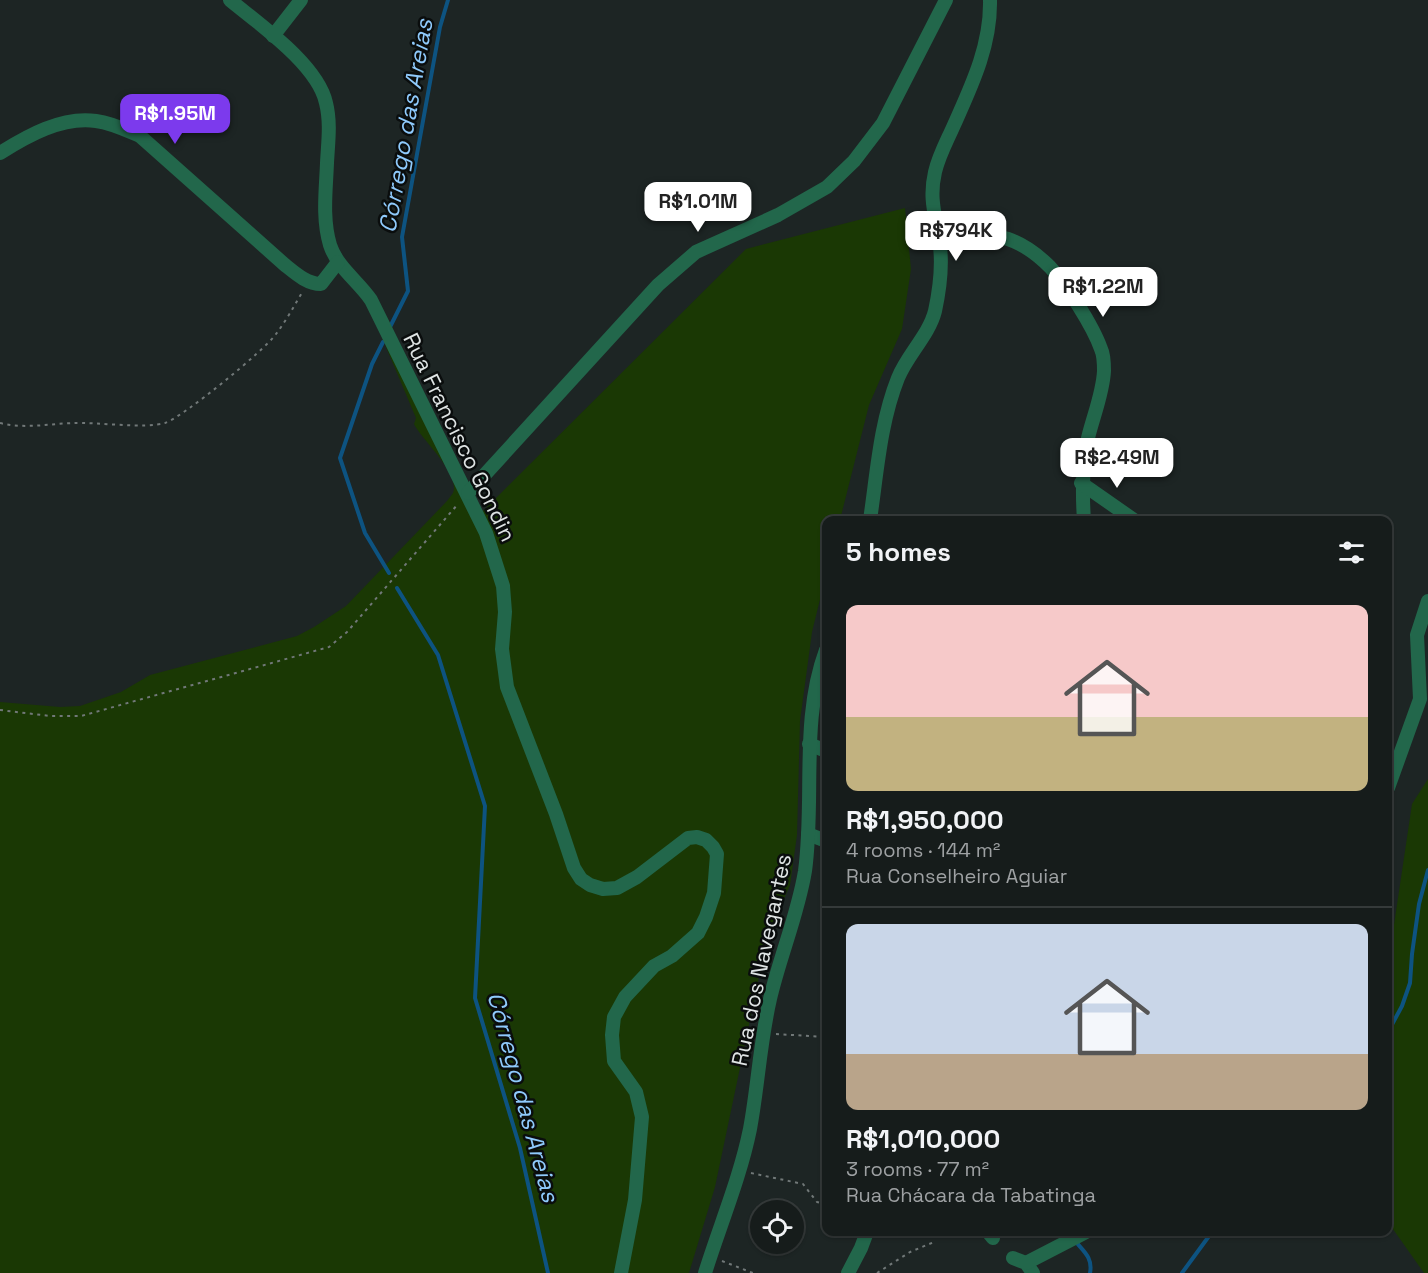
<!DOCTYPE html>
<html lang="en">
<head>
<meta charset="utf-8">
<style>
	:root { --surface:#161c1b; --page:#1f2524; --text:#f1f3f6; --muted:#9ea1a3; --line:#353a3a; --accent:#7c3aed }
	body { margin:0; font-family:"Space Grotesk",sans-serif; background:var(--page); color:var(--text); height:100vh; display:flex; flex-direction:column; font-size:22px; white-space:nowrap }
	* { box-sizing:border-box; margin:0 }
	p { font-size:20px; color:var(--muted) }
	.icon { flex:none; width:33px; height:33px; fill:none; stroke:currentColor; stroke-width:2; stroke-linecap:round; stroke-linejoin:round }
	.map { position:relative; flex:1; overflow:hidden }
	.drawer { position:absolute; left:822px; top:516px; width:570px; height:720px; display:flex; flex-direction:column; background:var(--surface); border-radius:12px; box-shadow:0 2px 4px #0004,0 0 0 2px var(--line) }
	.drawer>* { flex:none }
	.tools { position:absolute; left:750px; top:1200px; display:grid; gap:12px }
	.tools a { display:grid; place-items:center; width:54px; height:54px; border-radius:50%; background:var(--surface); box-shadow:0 2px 4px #0004,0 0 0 2px var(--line); font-size:30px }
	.price { position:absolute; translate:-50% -51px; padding:0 14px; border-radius:12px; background:#fff; color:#222; font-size:20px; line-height:39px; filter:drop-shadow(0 2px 3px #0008) }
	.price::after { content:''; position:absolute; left:50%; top:36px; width:18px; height:14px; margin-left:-9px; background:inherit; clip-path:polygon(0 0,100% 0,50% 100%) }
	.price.on { background:var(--accent); color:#fff }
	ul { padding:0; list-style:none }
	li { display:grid; align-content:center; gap:12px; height:318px; padding:0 24px }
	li+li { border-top:2px solid var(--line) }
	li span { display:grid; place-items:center; height:186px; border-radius:12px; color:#555 }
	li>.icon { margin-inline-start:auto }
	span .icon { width:108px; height:108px; fill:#fffc; stroke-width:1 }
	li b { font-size:26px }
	h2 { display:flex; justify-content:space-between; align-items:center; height:72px; padding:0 24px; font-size:26px }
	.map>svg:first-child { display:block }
	.green { fill:#1a3804 }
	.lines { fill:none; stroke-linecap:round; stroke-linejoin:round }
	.stream { stroke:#0d5381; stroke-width:4 }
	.path { stroke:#717878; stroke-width:2; stroke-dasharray:3 4.5; stroke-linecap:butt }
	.minor { stroke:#22674b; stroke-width:14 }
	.labels { text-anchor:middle; stroke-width:5; stroke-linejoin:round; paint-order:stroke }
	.street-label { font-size:22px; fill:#dfe4e4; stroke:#0a0d0d }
	.water-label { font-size:24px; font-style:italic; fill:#8fcafc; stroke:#0a0d0d }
</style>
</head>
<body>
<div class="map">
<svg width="1428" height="1273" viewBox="0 0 1428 1273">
	<rect width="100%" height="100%" fill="#1d2524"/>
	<!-- green -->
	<g class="green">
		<path d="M905 208 911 269 902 329 869 405 840 520H826V575L812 632 800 721 797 835 790 885 767 939 715 1187 689 1273H0V702L60 707 80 706 121 692 150 675 297 636 314 627 346 606 447 501C449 498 451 496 453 493 461 474 421 439 414 424L416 418 386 347 382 329 477 517 746 249Z"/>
		<polygon points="1428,779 1428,1273 1424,1273 1388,1222 1388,965 1412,804"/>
	</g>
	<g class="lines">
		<!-- stream -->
		<g class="stream">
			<polyline points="390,327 408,291 402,237 440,27 448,0"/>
			<polyline points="383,342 372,364 340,458 365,533 389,573"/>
			<polyline points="397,588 438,655 485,806 475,998 520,1148 548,1273"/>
			<polyline points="1388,1032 1402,1006 1410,983 1412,954 1419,904 1428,870"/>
			<path d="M1070 1232C1076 1248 1094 1253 1090 1273"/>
			<polyline points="1182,1273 1212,1232"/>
		</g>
		<!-- path -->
		<g class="path">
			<path d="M0 423C24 429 48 424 73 423 97 422 145 429 165 423 183 417 265 350 276 334 286 321 294 306 303 291"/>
			<polyline points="0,710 50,716 81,716 329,647 347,632 458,504"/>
			<polyline points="776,1034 826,1037"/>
			<polyline points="751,1173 803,1184 817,1202 826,1204"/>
			<polyline points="722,1261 753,1273"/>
			<polyline points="877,1273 910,1252 934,1242"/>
		</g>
		<!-- minor -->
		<g class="minor">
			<path d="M230 0C259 24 318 65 326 103 331 123 328 143 327 163 326 190 322 218 330 245 337 267 358 281 371 300L486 533 503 586 505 612 502 649 507 687 556 814 574 868 581 879 590 885 603 889 617 888 637 877 688 838 697 837 706 840 713 847 717 854 714 893 706 917 698 933 672 956 654 966 625 997 614 1017 612 1035 614 1061 636 1092 642 1117 635 1200 621 1273"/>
			<polyline points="273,36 301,0"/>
			<path d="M0 153C27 136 62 116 96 121 112 123 126 130 140 136L285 265C295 273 307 284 321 284L338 262"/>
			<path d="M940 240C962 238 986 232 1008 239 1023 244 1039 256 1050 267 1066 284 1093 326 1101 349 1104 355 1104 364 1104 371 1103 393 1093 417 1088 438 1082 466 1082 492 1084 520"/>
			<polyline points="1081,483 1134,520"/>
			<polyline points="468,493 658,285 696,252 778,215 827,187 854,161 883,123 946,0"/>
			<path d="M870 520C877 473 880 423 898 378 907 355 929 335 935 311 940 288 943 262 939 239 935 213 929 198 935 172 939 155 947 141 954 125 972 85 991 45 990 0"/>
			<polyline points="809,744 826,751"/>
			<polyline points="1388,788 1420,699 1417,635 1428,601"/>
			<polyline points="808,834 826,841"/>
			<polyline points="988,1232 993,1238"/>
			<polyline points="1013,1258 1026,1263 1033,1273"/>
			<polyline points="1026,1263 1086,1232"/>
			<path d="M705 1273C720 1225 740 1178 750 1129 758 1086 760 1042 770 999 780 956 798 914 805 871 815 798 800 720 826 650"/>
			<polyline points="848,1273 861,1248 867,1232"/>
		</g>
	</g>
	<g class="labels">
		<!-- street labels -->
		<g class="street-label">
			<text transform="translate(460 437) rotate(64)" y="8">Rua Francisco Gondin</text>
			<text transform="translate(761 960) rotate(-78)" y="8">Rua dos Navegantes</text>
		</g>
		<!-- water labels -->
		<g class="water-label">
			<text transform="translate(406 126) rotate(-80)" y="8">Córrego das Areias</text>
			<text transform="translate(523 1097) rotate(75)" y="8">Córrego das Areias</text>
		</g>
	</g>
</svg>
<div class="tools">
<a><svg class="icon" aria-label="locate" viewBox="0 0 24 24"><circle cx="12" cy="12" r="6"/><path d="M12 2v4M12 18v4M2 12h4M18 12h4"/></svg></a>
</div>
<b class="price on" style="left:175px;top:145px">R$1.95M</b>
<b class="price" style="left:698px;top:233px">R$1.01M</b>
<b class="price" style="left:956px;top:262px">R$794K</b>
<b class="price" style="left:1103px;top:318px">R$1.22M</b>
<b class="price" style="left:1117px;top:489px">R$2.49M</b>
<section class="drawer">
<h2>5 homes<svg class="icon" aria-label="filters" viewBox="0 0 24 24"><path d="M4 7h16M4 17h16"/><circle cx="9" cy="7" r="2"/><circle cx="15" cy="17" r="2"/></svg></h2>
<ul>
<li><span style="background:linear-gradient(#f6c9c9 60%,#c2b280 0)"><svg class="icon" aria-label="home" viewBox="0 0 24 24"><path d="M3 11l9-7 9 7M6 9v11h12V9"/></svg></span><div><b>R$1,950,000</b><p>4 rooms · 144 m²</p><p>Rua Conselheiro Aguiar</p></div></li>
<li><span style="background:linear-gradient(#c9d6e8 70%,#b9a48a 0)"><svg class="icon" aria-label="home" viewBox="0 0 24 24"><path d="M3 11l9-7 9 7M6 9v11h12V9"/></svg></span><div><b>R$1,010,000</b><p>3 rooms · 77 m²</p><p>Rua Chácara da Tabatinga</p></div></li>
</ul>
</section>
</div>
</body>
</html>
